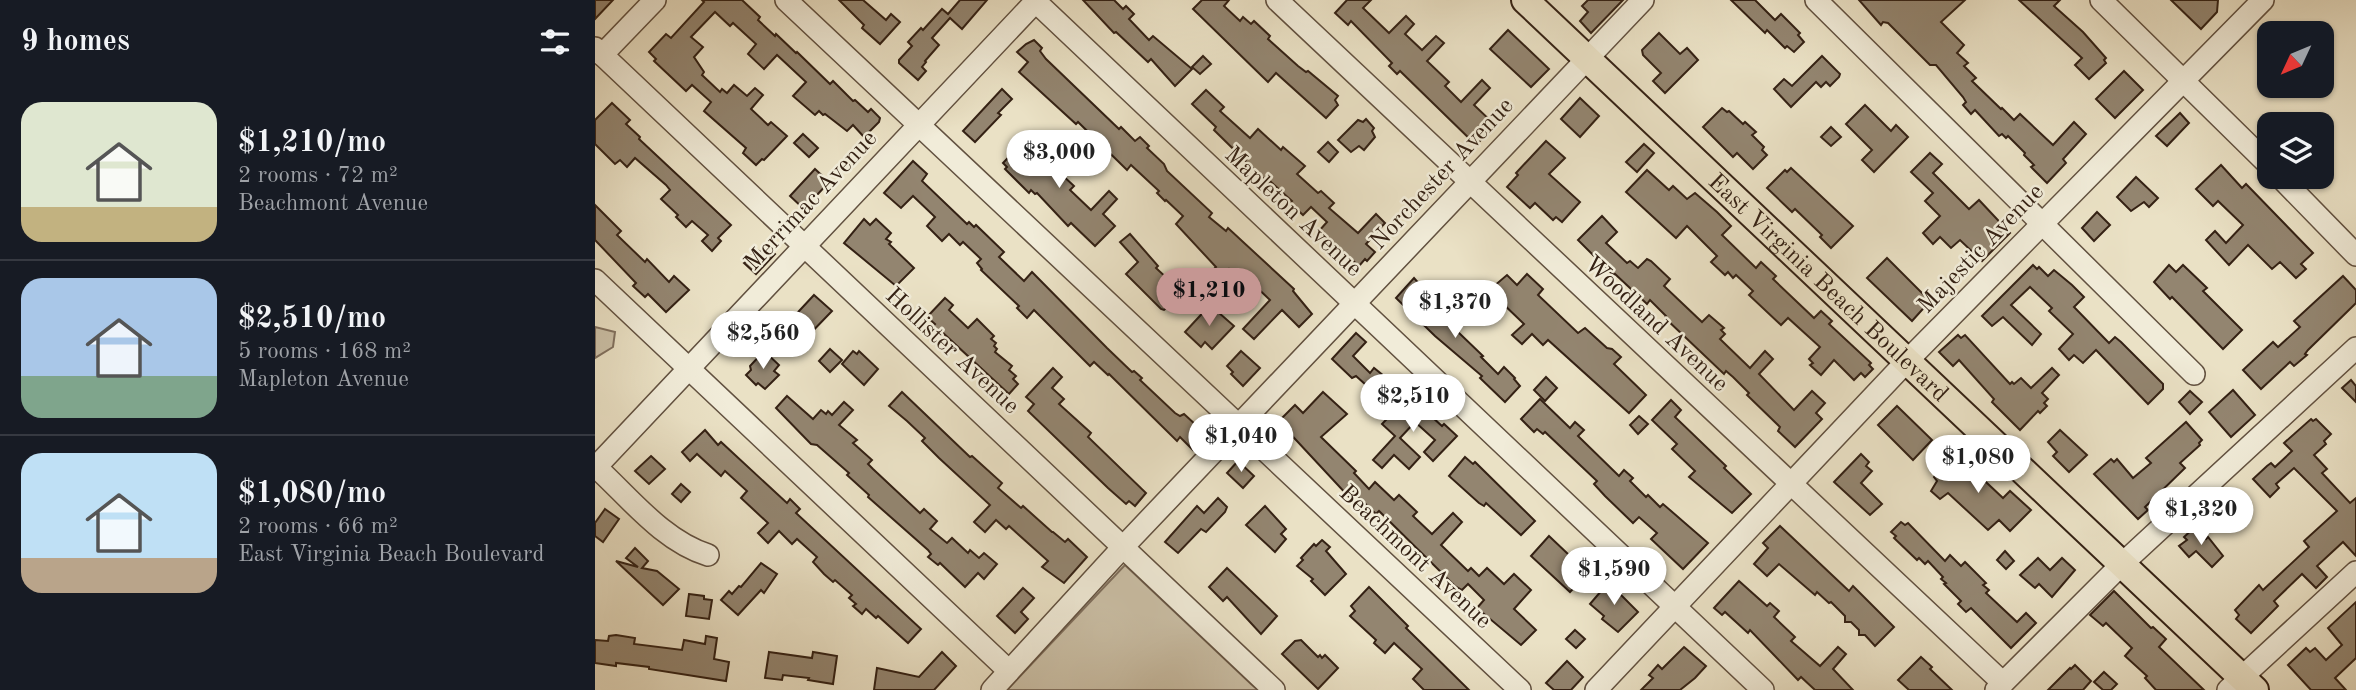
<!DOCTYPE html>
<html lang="en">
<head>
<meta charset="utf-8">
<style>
	:root { --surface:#171b24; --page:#242831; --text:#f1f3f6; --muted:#9ea1a6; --line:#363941; --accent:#c59692 }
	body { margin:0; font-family:"Old Standard TT",serif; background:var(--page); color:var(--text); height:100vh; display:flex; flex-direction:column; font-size:26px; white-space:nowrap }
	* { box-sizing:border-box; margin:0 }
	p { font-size:23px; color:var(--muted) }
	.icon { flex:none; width:38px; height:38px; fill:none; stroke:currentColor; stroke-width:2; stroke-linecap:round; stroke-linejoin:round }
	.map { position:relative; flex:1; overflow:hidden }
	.drawer { display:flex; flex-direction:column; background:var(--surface); width:595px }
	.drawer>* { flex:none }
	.needle { width:46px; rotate:226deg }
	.controls { position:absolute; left:1662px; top:21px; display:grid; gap:14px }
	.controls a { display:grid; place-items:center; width:77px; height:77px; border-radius:14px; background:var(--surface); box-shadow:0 2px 5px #0004; font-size:35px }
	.price { position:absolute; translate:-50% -60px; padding:0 16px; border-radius:24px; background:#fff; color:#222; font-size:23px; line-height:46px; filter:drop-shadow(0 2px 4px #0008) }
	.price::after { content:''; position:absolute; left:50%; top:42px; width:21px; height:16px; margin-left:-10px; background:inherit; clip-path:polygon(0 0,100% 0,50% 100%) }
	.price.selected { background:var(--accent); color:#111 }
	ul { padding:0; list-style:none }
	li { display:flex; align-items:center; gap:21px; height:175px; padding:0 21px }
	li+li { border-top:2px solid var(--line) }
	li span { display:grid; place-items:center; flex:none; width:196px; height:140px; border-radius:21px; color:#555 }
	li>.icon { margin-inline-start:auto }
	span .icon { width:84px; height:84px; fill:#fffc; stroke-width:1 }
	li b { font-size:30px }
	h2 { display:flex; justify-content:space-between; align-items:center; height:84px; padding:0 21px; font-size:30px }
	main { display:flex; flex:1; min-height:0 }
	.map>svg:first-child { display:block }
	.green { fill:#cbc0a7; stroke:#80705e; stroke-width:2 }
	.building { fill:#938570; stroke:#342114; stroke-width:2 }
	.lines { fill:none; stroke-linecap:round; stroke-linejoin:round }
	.minor-casing { stroke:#625140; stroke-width:24 }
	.major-casing { stroke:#342114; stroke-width:30 }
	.minor { stroke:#f1ecd9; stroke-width:21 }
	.major { stroke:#eae1c5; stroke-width:26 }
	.labels { text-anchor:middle; stroke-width:5; stroke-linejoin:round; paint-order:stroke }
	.street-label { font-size:24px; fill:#342114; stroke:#f1ecd9 }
</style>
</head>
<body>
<main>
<section class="drawer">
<h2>9 homes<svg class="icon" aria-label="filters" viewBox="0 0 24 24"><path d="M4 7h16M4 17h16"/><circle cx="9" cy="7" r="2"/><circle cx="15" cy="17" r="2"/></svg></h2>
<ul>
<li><span style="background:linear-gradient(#dfe7d0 75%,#c2b280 0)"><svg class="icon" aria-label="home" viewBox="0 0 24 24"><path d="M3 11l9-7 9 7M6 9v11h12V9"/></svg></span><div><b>$1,210/mo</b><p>2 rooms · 72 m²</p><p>Beachmont Avenue</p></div></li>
<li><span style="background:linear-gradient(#a9c7e8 70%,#7fa58c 0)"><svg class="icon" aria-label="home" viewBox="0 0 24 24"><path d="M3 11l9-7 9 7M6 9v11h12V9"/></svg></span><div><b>$2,510/mo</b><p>5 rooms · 168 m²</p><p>Mapleton Avenue</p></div></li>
<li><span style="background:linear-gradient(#bfe0f5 75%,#b9a48a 0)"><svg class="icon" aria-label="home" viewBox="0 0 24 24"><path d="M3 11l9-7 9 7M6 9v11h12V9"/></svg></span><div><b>$1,080/mo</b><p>2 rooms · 66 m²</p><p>East Virginia Beach Boulevard</p></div></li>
</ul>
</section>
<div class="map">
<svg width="1761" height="690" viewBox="0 0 1761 690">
	<rect width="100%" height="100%" fill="#eae1c5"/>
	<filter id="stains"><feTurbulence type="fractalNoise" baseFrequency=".00286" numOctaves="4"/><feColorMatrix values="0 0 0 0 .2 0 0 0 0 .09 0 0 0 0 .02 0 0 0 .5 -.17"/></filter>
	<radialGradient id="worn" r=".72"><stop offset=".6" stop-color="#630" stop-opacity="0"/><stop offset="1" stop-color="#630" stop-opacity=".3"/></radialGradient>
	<!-- green -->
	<g class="green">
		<polygon points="0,327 20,332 18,347 0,358"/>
		<polygon points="530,565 656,684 663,690 412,690"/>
	</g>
	<!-- building -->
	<g class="building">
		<polygon points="0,0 18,0 0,19"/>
		<polygon points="107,0 147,0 165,17 163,20 180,36 181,34 201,53 202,52 235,84 238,81 258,101 260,100 273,112 276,109 285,118 284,122 269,137 258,125 252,131 230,114 228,115 224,111 220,115 198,96 211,82 182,55 169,69 153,54 161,44 138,23 135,26 120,12 96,37 108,47 99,57 109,72 107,75 125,92 127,89 132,93 139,85 152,96 160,88 168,95 156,109 173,125 176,122 192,136 169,160 167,159 161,165 148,153 151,148 109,111 116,102 97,85 91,91 59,61 61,59 54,52 71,34 76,38 109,2"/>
		<polygon points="244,0 268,0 291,20 296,14 305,22 285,44 267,28 269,25"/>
		<polygon points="365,0 392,0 367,29 355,18 337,38 344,45 330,61 331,62 327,67 331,71 323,80 304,63 304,60 317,46 313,42 326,28 328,30 347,9 353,14"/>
		<polygon points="488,0 519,0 528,9 531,6 539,14 534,19 554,40 558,36 597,69 580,86 556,59 553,62 521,32 519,33"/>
		<polygon points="607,0 634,0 629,6 645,21 648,17 656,24 659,21 675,36 673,39 703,66 711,72 713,71 743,96 740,100 743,105 731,118 681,73 673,82 598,9"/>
		<polygon points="752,0 776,0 768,8 794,33 811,16 819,24 810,34 827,50 841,36 849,43 832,61 854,82 850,86 866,102 887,80 895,88 879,105 900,125 881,145 805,71 802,74 794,66 797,63 756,21 753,25 740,13"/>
		<polygon points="993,0 1028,0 996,33 985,21 993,12 987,6"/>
		<polygon points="1136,0 1160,0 1180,20 1186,14 1205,33 1203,35 1209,42 1199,52 1192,46 1190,48 1172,30 1170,33"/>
		<polygon points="1264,0 1370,0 1346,22 1369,45 1362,53 1373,63 1369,66 1381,78 1377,81 1406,109 1407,108 1419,120 1425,114 1458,145 1479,122 1491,134 1468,159 1471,163 1452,183 1436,167 1439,165 1429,155 1430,153 1413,136 1411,138 1407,134 1404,136 1380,110 1376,114 1368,105 1371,102 1368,97 1341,65 1335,65 1293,23 1288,22 1286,25"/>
		<polygon points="1424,0 1465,0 1459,6 1488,32 1511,58 1509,60 1511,63 1494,79 1480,65 1487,58"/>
		<polygon points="1576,0 1623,0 1622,12 1606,29"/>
		<polygon points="913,30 954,69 936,87 895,49"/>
		<polygon points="1064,33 1085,54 1092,48 1103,60 1070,93 1058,81 1066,73 1048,55 1047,50"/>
		<polygon points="439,40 447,48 445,51 451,59 524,129 526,127 540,141 545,137 554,146 552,148 569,164 572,171 617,213 614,217 631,231 633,228 699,289 698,291 717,314 704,327 687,310 659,339 648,329 675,300 654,280 650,284 634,269 619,284 611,277 621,267 581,224 588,216 571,200 570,201 562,193 564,191 536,165 532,170 483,122 481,124 424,72 433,62 422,52 431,44"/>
		<polygon points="608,56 616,64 605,74 597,67"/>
		<polygon points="1227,56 1245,74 1244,77 1235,86 1231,82 1226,87 1221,82 1196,107 1179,89 1189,79 1197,86"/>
		<polygon points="1529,71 1548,90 1520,118 1501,99"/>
		<polygon points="407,89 417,99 403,113 406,115 380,142 368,131"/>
		<polygon points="611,90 629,107 625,111 655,138 663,129 686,150 688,147 710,166 702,174 723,193 726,191 739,203 734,208 763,233 781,214 790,223 771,244 780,252 772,261 770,259 764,266 724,231 732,222 716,207 708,215 695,203 697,201 675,181 673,183 619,130 621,127 597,104"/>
		<polygon points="985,98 1004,116 985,137 966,119"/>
		<polygon points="17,103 35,120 31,124 45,137 44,139 136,225 123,238 126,241 117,251 107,241 113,235 97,221 91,227 81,217 83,215 66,199 75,190 71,185 40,158 32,167 25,160 20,164 0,144 0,120"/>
		<polygon points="1270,105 1296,131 1301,125 1313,137 1279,172 1267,160 1277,150 1251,124"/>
		<polygon points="1127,108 1132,112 1134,111 1148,124 1150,122 1161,132 1157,135 1169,147 1167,150 1172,155 1158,169 1142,153 1138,157 1108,127"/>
		<polygon points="1585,113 1594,123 1572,146 1561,136"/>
		<polygon points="771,119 779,128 777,131 780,137 769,150 764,146 756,152 743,140 763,120 768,122"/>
		<polygon points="1236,127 1246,137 1236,146 1226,137"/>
		<polygon points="208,134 223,148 214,157 199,143"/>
		<polygon points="453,135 466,147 452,161 479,186 475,190 496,210 514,191 522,199 508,214 520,226 500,246 476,223 473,226 442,193 440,194 436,190 434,193 410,169 412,167 408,163 428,142 437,151"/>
		<polygon points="951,141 970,158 954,174 985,202 967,222 961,217 958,220 940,203 935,208 912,187 923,175 921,173"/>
		<polygon points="733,142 743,152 734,162 723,152"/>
		<polygon points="1049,144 1059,153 1042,172 1031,162"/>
		<polygon points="1335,153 1347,164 1338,173 1374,209 1384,200 1415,233 1387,261 1365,240 1356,248 1345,237 1338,244 1328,233 1345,216 1330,201 1338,193 1316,172"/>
		<polygon points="318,161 332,174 327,181 372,224 374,222 379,227 381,225 409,252 404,257 429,281 437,272 512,348 537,372 539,371 547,378 545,380 580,413 585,416 589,414 602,426 607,422 617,431 598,450 585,437 582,441 514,374 513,375 499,362 495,366 439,310 432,318 422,308 424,306 386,270 387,269 382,263 386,259 368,242 365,245 354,234 347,241 332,226 340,217 318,196 306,208 289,193"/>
		<polygon points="1626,165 1647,188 1651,184 1718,253 1706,264 1711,269 1701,278 1685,262 1677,269 1653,245 1634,265 1611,240 1620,231 1631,243 1648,225 1623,201 1618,206 1601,189"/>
		<polygon points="1196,168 1258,226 1236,248 1225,237 1227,235 1200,209 1197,212 1172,188 1190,170 1192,172"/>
		<polygon points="220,169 234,182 209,209 195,196"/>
		<polygon points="1052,170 1074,190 1078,186 1092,199 1100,193 1122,212 1136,226 1127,235 1161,268 1166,262 1181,276 1178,279 1219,318 1226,311 1237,321 1234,324 1276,363 1274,365 1278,369 1270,377 1266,373 1259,380 1239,360 1226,375 1215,365 1218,363 1214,359 1225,347 1193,318 1186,325 1154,295 1158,291 1141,275 1138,278 1133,272 1130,275 1116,262 1122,256 1092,226 1081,238 1031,192"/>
		<polygon points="1541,177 1563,198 1554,207 1549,202 1536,211 1522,197"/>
		<polygon points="0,205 26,231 22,235 50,262 52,259 74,282 79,276 94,290 71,312 53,294 50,297 38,286 41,283 0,240"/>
		<polygon points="1502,212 1515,225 1499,241 1487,228"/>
		<polygon points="1007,216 1022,232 1011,243 1032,263 1035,261 1043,268 1052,259 1056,261 1075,279 1069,286 1107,322 1114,315 1129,328 1126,330 1130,334 1125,339 1155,368 1170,351 1178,359 1164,374 1199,410 1217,391 1230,403 1221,413 1227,419 1200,447 1183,431 1185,427 1152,395 1154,393 1138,377 1131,371 1129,374 1070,318 1071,316 1055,300 1052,304 1020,274 1018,275 983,240"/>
		<polygon points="269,219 275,225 281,219 296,233 291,239 296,242 294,244 319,268 301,286 249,243"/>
		<polygon points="535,234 563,266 561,268 591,296 583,305 579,302 569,310 566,309 531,274 543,262 525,242"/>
		<polygon points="171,246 180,254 161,274 149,263 162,250 165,252"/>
		<polygon points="1292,258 1335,301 1317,321 1272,278"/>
		<polygon points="1438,265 1442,269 1444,267 1453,276 1459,270 1477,285 1489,297 1479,307 1514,343 1520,337 1526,342 1568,384 1568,389 1553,404 1501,350 1488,363 1479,355 1474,360 1464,349 1478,334 1454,311 1457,308 1435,287 1416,305 1446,334 1437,345 1408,317 1397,326 1387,316"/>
		<polygon points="1574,265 1581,272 1588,265 1612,288 1608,291 1647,330 1628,349 1577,297 1575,299 1559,282"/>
		<polygon points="932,274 948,289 943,295 983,333 990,328 1012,348 1017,349 1026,357 1019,364 1051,395 1034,413 953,340 948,345 937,334 927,344 917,335 929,324 904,300 902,302 892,292 912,275 922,285"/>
		<polygon points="1748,276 1761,290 1761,303 1713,350 1710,354 1712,355 1699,366 1695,362 1666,389 1648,370 1678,342 1683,347 1705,327 1699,321"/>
		<polygon points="819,278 840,302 836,306 888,356 886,357 903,374 909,367 920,378 919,379 925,386 910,402 885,378 887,376 840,336 801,298"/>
		<polygon points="611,285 621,294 608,307 599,298"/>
		<polygon points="219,295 237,311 208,341 191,325"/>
		<polygon points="350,298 358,305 354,310 373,328 382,319 399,336 396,339 401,343 399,346 402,349 400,352 417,366 414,370 421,376 418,379 423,384 414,394 348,333 347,334 338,326 340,324 332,317"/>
		<polygon points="615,305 639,326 617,349 610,342 606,347 590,332"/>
		<polygon points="761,333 771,342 758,356 775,373 779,368 794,380 781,394 761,376 757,378 737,359"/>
		<polygon points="1363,335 1366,338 1370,335 1415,384 1417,382 1419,384 1426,378 1436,388 1457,368 1464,375 1447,393 1453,399 1449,403 1452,406 1445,413 1443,411 1425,430 1397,402 1399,399 1364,360 1358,366 1344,352"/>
		<polygon points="235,349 247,360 235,372 224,361"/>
		<polygon points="169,351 184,365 179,371 184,375 170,389 163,383 161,385 151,375 156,370 155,366"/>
		<polygon points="258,351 262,354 264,351 283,369 269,385 247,364"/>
		<polygon points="646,351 665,368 648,386 636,374 638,372 632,366"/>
		<polygon points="458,368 467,377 457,388 469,399 464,404 496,433 493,437 551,493 540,506 534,501 531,504 513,488 433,411 439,404 431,397"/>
		<polygon points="951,377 962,388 950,401 939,390"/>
		<polygon points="1756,380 1761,386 1761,402 1747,388"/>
		<polygon points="1638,390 1660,415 1636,437 1614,412"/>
		<polygon points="1595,391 1607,402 1595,414 1584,402"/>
		<polygon points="307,392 375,457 377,456 407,483 403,488 426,508 428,506 457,532 458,532 470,542 473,539 492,557 469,583 447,567 453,561 414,526 411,529 401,520 390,532 379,522 395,505 344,458 327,441 330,438 312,421 294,406"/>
		<polygon points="728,392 752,414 726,437 761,471 759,473 774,489 780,482 799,500 804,495 822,512 818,516 837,534 858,513 867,522 846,545 873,571 876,568 884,576 892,568 909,584 919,574 936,590 919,609 941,630 926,645 882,608 889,600 873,584 867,590 860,586 784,511 781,514 758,492 754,497 688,426 689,424 685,420 700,405 708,413"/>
		<polygon points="192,396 218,419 226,410 231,414 233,411 237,415 249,402 258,410 244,425 262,440 258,443 277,460 273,464 278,469 325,513 329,509 342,521 335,529 352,543 357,538 373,553 375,550 384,558 389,553 402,564 389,579 383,573 370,587 345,563 343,565 333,557 336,554 333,550 273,497 274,495 252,475 254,473 222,445 216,444 181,408"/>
		<polygon points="814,396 847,426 849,424 862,436 838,461 829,452 840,440 820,422 805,438 825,457 814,469 799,455 787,468 778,460 800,436 787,424"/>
		<polygon points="945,399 975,428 980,422 989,430 983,436 1024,476 1029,470 1038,478 1035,481 1051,497 1053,495 1065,507 1068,504 1113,543 1088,569 1056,539 1062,533 1044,517 1038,523 1010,496 999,484 1002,481 950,432 948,434 942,429 939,432 926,419"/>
		<polygon points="1076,400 1086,410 1080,417 1131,466 1129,468 1156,494 1137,513 1094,477 1100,471 1077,449 1082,444 1057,420"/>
		<polygon points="1302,406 1337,440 1318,460 1283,425"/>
		<polygon points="1044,416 1053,424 1043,434 1035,425"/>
		<polygon points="1716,419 1718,421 1721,419 1736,434 1729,441 1731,444 1719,455 1732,469 1727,473 1755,503 1761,498 1761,556 1748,542 1722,566 1732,577 1721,588 1707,574 1679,601 1683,606 1656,633 1641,619 1644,615 1640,610 1664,585 1668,590 1714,547 1709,541 1742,511 1699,468 1681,484 1684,488 1675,497 1658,479 1672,466 1676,463 1680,467 1697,451 1689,443"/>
		<polygon points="1591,422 1607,440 1604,443 1605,445 1585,463 1590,468 1550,507 1553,510 1543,519 1499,474 1516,459 1519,462 1522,459 1538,478 1556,463 1551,458"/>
		<polygon points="110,430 123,445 126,442 192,503 195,499 205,509 201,513 326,629 313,643 283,616 281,618 271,609 267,614 258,606 261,604 254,598 257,595 240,580 238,582 229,574 218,562 222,557 202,539 197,544 184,531 173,543 163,533 173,523 146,498 152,491 130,471 126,476 102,454 95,461 87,452"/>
		<polygon points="1465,430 1492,455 1474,472 1458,456 1462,452 1453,442"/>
		<polygon points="1266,454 1274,462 1271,466 1277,471 1266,483 1287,504 1275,515 1239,482"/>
		<polygon points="1361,454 1367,460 1369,458 1378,466 1376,468 1408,498 1415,491 1436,510 1415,531 1404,520 1393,530 1353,493 1345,499 1336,491 1342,481 1339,477"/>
		<polygon points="56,456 70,469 54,484 40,471"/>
		<polygon points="870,457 878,464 880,462 940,521 926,535 891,503 889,506 884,503 854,476"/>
		<polygon points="643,461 659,476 648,488 632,473"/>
		<polygon points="86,484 95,492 86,502 77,494"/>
		<polygon points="1632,495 1649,513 1645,516 1649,520 1639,529 1619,508"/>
		<polygon points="623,498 632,507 630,512 611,532 606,529 583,553 570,542 602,506 609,513"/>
		<polygon points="670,506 691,529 686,534 691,539 680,552 651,525"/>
		<polygon points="10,509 24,519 8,542 0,536 0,523"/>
		<polygon points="1306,522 1310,525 1313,523 1350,561 1355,555 1366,566 1370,562 1391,583 1388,585 1394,590 1391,593 1422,622 1431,613 1441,623 1416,648 1376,608 1371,612 1363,604 1366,601 1349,584 1351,583 1346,579 1348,577 1333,561 1330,564 1324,558 1322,560 1299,538 1301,536 1296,532"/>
		<polygon points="1185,526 1254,591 1258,586 1299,627 1280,646 1270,635 1264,635 1264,630 1256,622 1250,622 1250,616 1236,602 1234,603 1222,592 1220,595 1184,564 1172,576 1159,564 1173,548 1168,543"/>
		<polygon points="1600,527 1611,539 1613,537 1628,556 1617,567 1601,551 1594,557 1584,546 1592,540 1589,537"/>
		<polygon points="954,536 993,573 975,592 936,556"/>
		<polygon points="727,540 735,547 731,551 751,574 730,595 716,581 718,579 702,566 708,560 706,558 719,544 721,546"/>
		<polygon points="40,548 53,561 47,568 62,571 84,589 68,605 21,561 43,567 31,558"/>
		<polygon points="1410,551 1419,561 1411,569 1402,560"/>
		<polygon points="1443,558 1455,570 1467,558 1480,570 1457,597 1444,584 1440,588 1425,575"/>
		<polygon points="166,563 182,574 169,593 166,590 143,615 126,600 134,591 137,594 144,586 146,587"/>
		<polygon points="632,568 682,616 666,634 632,597 628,601 614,587"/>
		<polygon points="1144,581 1172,606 1175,603 1184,611 1179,617 1200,637 1196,641 1225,666 1243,647 1251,654 1238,669 1258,690 1220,690 1206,677 1203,680 1155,630 1153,633 1130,612 1127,615 1119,608"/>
		<polygon points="1013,583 1017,583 1026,591 1024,593 1043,612 1023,632 1007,619 1009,616 995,604"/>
		<polygon points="774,587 813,626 811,628 874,690 829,690 818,679 827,669 799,643 790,653 779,643 781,640 755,616 760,611 756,606"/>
		<polygon points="428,588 439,598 426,612 433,619 420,633 402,616"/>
		<polygon points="1519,591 1556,628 1558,627 1571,639 1564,647 1609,690 1561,690 1550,678 1552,676 1530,656 1537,648 1511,623 1508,626 1495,615"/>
		<polygon points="94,594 109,596 109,599 117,600 114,619 91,616"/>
		<polygon points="1761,602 1761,658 1740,678 1751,690 1716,690 1693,665 1711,648 1715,652 1720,648 1731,660 1747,645 1733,628"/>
		<polygon points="980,630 990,639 981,648 971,639"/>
		<polygon points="21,635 40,638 39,644 87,650 89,640 110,644 111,636 122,638 119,659 134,662 131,681 54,669 54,667 21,663 21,666 0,663 0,640 13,641 14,636"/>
		<polygon points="706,640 723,657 725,655 727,658 730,655 743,668 723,689 687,654 700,641"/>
		<polygon points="1089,647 1111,666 1100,678 1085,690 1046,690 1058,678 1054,675 1063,665 1067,669"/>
		<polygon points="174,652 217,658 218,652 242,656 238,684 213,680 214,678 188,675 187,680 170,678"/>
		<polygon points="347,652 361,666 339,690 279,690 282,668 324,677"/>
		<polygon points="1326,657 1337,667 1335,669 1357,690 1314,690 1303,680"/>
		<polygon points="972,661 988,677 976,690 959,690 951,683"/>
		<polygon points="1480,665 1496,681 1488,690 1453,690 1475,668 1476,669"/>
		<polygon points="1509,672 1522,684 1516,690 1508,690 1499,682"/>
	</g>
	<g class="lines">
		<defs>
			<g id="minor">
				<polyline points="191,0 925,690"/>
				<polyline points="439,0 1168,690"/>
				<polyline points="682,0 1408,683"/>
				<polyline points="1221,0 1599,374"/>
				<polyline points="1506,0 1675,166"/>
				<polyline points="0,48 679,690"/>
				<polyline points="7,55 60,0"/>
				<polyline points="1685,177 1761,255"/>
				<polyline points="0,280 414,671"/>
				<path d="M1 467C35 498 68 541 113 555"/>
				<polyline points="0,468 442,0"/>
				<polyline points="397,690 528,547 1048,0"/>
				<polyline points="1001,690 1312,361 1668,0"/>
				<polyline points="1401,690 1527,564 1761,348"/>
				<polyline points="1633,690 1761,572"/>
			</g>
			<g id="major">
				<path id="s1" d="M930 0 1660 690"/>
			</g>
		</defs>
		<!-- minor casing -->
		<use href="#minor" class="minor-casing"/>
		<!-- major casing -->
		<use href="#major" class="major-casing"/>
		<!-- minor -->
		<use href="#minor" class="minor"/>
		<!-- major -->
		<use href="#major" class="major"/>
	</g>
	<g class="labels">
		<!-- street labels -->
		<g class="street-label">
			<text transform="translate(846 173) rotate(-47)" y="8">Norchester Avenue</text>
			<text transform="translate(215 200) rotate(-47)" y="8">Merrimac Avenue</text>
			<text transform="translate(699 211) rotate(43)" y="8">Mapleton Avenue</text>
			<text transform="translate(1385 248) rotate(-46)" y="8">Majestic Avenue</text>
			<text dy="8" stroke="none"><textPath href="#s1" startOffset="418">East Virginia Beach Boulevard</textPath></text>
			<text transform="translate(1062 323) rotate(43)" y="8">Woodland Avenue</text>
			<text transform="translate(358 350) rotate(43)" y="8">Hollister Avenue</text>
			<text transform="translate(821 556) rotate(43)" y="8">Beachmont Avenue</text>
		</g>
	</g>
	<rect width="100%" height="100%" filter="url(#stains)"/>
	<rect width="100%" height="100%" fill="url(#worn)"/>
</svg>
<div class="controls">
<a><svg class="needle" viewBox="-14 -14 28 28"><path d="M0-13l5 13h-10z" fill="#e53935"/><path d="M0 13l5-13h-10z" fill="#9ea1a6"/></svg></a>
<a><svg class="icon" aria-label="layers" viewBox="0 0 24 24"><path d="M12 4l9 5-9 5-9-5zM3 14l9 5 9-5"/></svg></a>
</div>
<b class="price" style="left:464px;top:190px">$3,000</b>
<b class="price selected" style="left:614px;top:328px">$1,210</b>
<b class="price" style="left:860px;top:340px">$1,370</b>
<b class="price" style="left:168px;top:371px">$2,560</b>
<b class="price" style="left:818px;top:434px">$2,510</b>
<b class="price" style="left:646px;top:474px">$1,040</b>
<b class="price" style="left:1383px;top:495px">$1,080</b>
<b class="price" style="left:1606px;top:547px">$1,320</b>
<b class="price" style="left:1019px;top:607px">$1,590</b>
</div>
</main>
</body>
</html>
